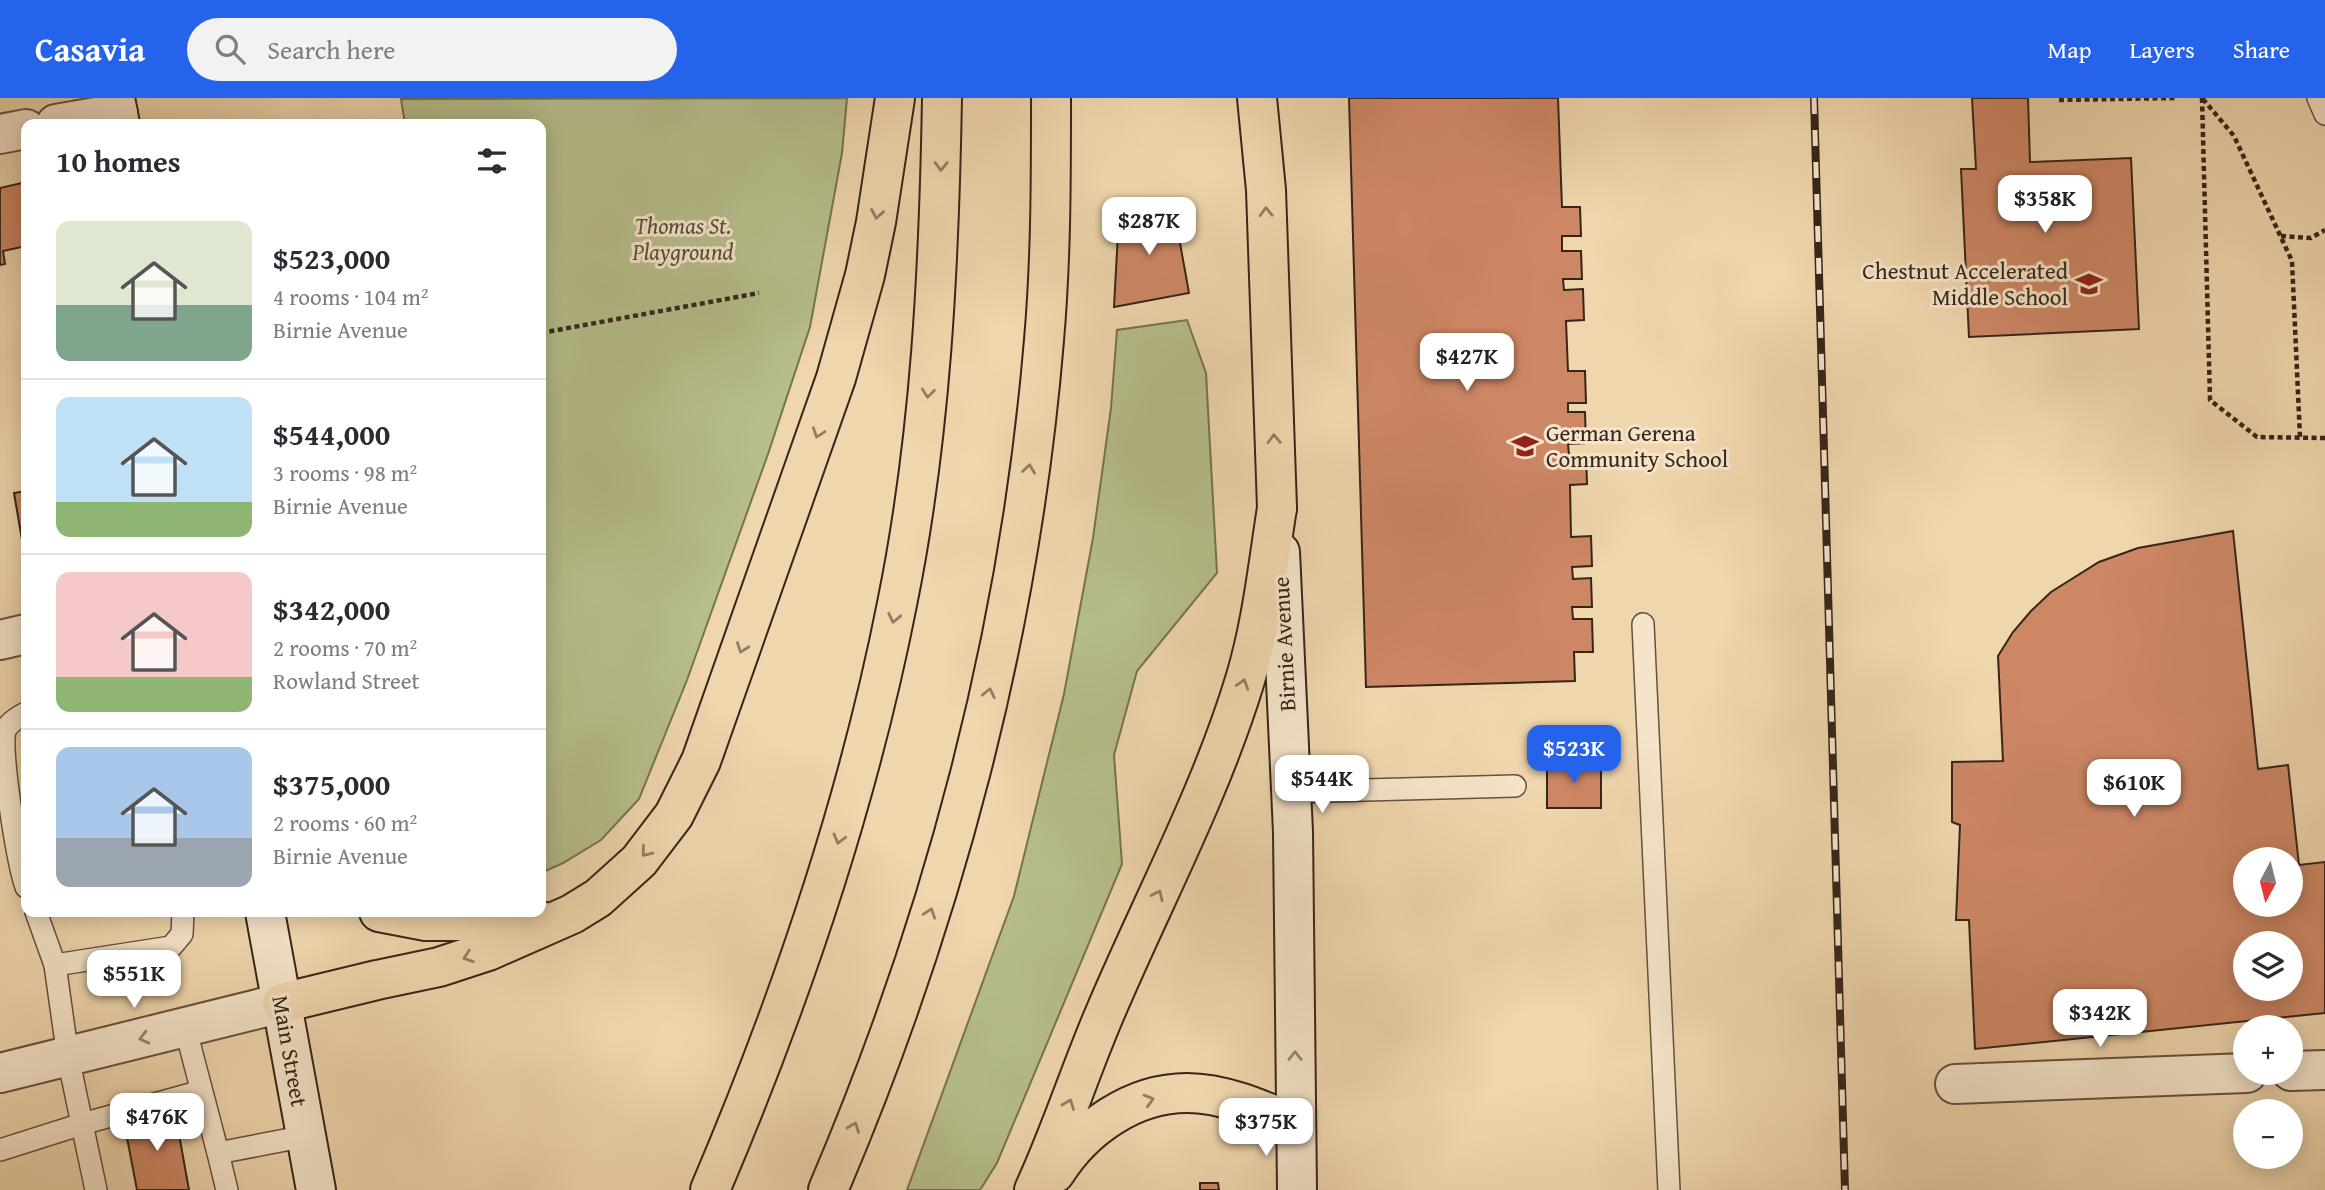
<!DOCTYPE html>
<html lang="en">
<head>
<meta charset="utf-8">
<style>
	:root { --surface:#fff; --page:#f2f2f3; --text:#2b2b33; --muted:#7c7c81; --line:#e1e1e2; --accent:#2563eb }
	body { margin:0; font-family:"Gentium Book Plus",serif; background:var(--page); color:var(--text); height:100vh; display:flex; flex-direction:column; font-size:26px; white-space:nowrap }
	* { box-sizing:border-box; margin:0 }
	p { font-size:23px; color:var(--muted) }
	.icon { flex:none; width:38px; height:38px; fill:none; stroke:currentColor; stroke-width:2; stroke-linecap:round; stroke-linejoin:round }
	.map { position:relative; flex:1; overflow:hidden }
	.side { position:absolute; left:21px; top:21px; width:525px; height:798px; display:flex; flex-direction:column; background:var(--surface); border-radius:14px; box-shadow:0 4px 18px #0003 }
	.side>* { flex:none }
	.needle { width:46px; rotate:187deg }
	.fabs { position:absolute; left:2233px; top:749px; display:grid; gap:14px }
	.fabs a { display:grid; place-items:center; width:70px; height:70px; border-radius:50%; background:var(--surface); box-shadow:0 4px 18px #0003; font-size:35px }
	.price { position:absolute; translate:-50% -60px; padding:0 16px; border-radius:14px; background:#fff; color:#222; font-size:23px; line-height:46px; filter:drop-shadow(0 2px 4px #0008) }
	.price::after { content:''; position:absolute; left:50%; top:42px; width:21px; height:16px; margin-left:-10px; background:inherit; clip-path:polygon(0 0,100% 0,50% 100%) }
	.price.on { background:var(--accent); color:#fff }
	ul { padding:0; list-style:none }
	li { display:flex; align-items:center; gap:21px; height:175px; padding:0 35px }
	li+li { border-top:2px solid var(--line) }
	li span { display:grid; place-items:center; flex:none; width:196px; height:140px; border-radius:14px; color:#555 }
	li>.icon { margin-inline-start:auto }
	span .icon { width:84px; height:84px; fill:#fffc; stroke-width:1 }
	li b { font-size:30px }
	h2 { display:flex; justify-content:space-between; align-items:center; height:84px; padding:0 35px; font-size:30px }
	header { display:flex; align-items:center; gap:42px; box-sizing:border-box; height:98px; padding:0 35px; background:var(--accent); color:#fff }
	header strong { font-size:33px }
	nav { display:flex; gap:38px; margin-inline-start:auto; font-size:24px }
	.search { width:490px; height:63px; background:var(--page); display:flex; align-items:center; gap:18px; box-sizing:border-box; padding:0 24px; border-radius:38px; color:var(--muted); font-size:26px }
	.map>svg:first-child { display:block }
	.green { fill:#b6be8c; stroke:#767252; stroke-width:2 }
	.building { fill:#cd8765; stroke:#362519; stroke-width:2; fill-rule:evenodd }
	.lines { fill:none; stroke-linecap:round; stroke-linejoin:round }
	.service-casing { stroke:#64513e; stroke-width:24 }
	.minor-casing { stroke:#64513e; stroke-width:42 }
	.secondary-casing { stroke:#362519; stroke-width:42 }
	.primary-casing { stroke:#362519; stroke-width:42 }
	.motorway-casing { stroke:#362519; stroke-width:42 }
	.path { stroke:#362519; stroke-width:4.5; stroke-dasharray:5 3.5; stroke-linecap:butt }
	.service { stroke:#f5e4ca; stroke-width:21 }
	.minor { stroke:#f5e4ca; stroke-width:38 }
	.secondary { stroke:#f5e4ca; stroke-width:38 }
	.primary { stroke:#efd6ad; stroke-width:38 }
	.motorway { stroke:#efd6ad; stroke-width:38 }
	.rail-casing { stroke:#362519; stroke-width:8 }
	.rail { stroke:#f5e4ca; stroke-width:5; stroke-dasharray:16; stroke-linecap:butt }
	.oneway { stroke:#927e63 }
	.oneway2 { stroke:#968472 }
	.labels { text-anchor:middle; stroke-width:6; stroke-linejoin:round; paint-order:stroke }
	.park-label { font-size:23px; font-style:italic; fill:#564b36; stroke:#f5e4ca }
	.poi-label { font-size:23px; fill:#362519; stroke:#f5e4ca; text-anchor:end }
	.street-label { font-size:23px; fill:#362519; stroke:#f5e4ca }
</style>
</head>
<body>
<header>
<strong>Casavia</strong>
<div class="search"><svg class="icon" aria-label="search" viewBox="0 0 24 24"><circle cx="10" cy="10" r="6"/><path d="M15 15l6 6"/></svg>Search here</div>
<nav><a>Map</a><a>Layers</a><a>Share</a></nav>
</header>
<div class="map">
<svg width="2325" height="1092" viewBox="0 0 2325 1092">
	<rect width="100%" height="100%" fill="#efd6ad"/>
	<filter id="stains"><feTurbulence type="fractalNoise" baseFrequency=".00286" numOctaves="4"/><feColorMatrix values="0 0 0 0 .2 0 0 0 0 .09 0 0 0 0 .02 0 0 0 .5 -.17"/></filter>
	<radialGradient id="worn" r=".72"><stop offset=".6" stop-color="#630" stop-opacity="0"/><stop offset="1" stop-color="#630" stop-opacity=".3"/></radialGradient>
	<!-- green -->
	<g class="green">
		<polygon points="847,0 842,55 810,229 768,356 687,582 639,701 601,742 563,765 541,775 541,26 405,26 401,1"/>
		<polygon points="1187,222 1206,275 1217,475 1137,573 1114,657 1122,766 997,1065 980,1092 907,1092 1014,798 1064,596 1093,440 1111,310 1117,232"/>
	</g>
	<!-- building -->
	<g class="building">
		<polygon points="1349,0 1558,0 1562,109 1580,109 1581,138 1562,138 1562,153 1581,153 1582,181 1563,181 1564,192 1583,191 1584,222 1566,223 1568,273 1585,273 1586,305 1568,305 1568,314 1585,314 1586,345 1568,346 1569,357 1586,357 1587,386 1570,387 1571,439 1591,438 1592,468 1572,469 1573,481 1591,480 1592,509 1572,509 1573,521 1592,521 1593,554 1574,554 1575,583 1366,589"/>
		<polygon points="1972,0 2028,0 2030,64 2131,60 2139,231 1969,239 1961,71 1976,71"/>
		<polygon points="314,22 314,26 291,26"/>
		<polygon points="26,84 26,151 26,148 3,153 5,166 0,167 0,90"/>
		<polygon points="1173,106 1189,195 1114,209 1119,116"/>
		<polygon points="26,393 26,465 14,395"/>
		<path d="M2233 433 2258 671 2288 667 2299 767 2325 764V915L1975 951 1969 822H1956L1960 727 1952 724V664L2003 663 1998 558 2013 534 2031 513 2051 494 2099 464 2138 450ZM2245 761H2291V807H2245ZM2245 845H2291V891H2245Z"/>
		<rect x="1547" y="664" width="54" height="46"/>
		<polygon points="175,1014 189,1092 137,1092 124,1024"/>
		<polygon points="1200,1085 1218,1085 1219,1092 1200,1092"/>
	</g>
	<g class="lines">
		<defs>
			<g id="service">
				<polyline points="2318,0 2325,16"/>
				<polyline points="1643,526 1669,1092"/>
				<path d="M26 615C18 619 10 624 5 632 0 654 17 763 26 789"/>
				<polyline points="1291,694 1515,688"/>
				<polyline points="36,814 55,867"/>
				<polyline points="183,814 182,836 171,849 55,867 68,959 82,1026 201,993"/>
				<polyline points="185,929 218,1055"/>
				<polyline points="0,1052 82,1026 96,1092"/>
				<polyline points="227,1092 218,1055 306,1038"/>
			</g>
			<g id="minor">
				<polyline points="56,26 118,15"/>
				<polyline points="0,36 26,31"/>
				<polyline points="0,542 26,536"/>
				<polyline points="2291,973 2325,972"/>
				<polyline points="0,975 282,905"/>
				<polyline points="1955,986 2247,975"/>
			</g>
			<g id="secondary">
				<polyline points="115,0 120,26"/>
				<polyline points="1280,454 1293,734 1297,1092"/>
				<polyline points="265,814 316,1092"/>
			</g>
			<polyline id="primary" points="1257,0 1266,92 1277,410"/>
			<g id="motorway">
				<polyline points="379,814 426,823 541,823"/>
				<polyline points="282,905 377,882 439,869 488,853 572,816 598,800 639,763 674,717 701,663 836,280 865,177 876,124 895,0"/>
				<path d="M1055 1075C1083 1030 1133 995 1187 995 1224 995 1262 1012 1295 1026"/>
				<path d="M710 1092C791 902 857 709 897 506 931 339 939 170 942 0"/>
				<path d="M828 1092C943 823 1020 534 1044 242 1051 162 1051 81 1051 0"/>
				<path d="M1034 1092C1061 1034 1080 973 1105 915 1152 804 1210 697 1245 582 1262 526 1268 467 1277 410"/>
			</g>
		</defs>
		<!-- service casing -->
		<use href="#service" class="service-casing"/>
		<!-- minor casing -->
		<use href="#minor" class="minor-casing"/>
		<!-- secondary casing -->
		<use href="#secondary" class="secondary-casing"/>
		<!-- primary casing -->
		<use href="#primary" class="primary-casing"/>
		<!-- motorway casing -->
		<use href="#motorway" class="motorway-casing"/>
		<!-- path -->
		<g class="path">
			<polyline points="2202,0 2210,302 2257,339 2325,340"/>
			<polyline points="2203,1 2234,38 2292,163 2300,339"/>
			<polyline points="2059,2 2177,0"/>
			<polyline points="2281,138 2311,140 2325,132"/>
			<polyline points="541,235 759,195"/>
		</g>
		<!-- service -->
		<use href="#service" class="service"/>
		<!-- minor -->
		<use href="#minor" class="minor"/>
		<!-- secondary -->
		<use href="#secondary" class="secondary"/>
		<!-- primary -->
		<use href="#primary" class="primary"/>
		<!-- motorway -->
		<use href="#motorway" class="motorway"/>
		<defs>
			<polyline id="rail" points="1814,0 1845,1092"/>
		</defs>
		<!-- rail casing -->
		<use href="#rail" class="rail-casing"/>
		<!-- rail -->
		<use href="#rail" class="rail"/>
	</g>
	<!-- one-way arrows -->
	<defs><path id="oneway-chevron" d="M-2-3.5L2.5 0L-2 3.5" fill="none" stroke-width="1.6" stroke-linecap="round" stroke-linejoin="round" transform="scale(1.75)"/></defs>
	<g class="oneway">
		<use href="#oneway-chevron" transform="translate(941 68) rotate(91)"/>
		<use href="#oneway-chevron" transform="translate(1266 114) rotate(-92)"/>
		<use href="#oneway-chevron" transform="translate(877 116) rotate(100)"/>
		<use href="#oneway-chevron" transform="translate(928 295) rotate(96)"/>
		<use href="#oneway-chevron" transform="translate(818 335) rotate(109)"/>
		<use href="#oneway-chevron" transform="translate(1274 341) rotate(-92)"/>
		<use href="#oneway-chevron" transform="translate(1029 371) rotate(-82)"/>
		<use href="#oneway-chevron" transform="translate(894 520) rotate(102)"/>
		<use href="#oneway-chevron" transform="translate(742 550) rotate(110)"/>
		<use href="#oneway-chevron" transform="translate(1243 586) rotate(-73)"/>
		<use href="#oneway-chevron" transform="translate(989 595) rotate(-78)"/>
		<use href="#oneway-chevron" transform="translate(839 741) rotate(105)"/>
		<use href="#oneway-chevron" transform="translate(646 754) rotate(129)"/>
		<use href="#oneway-chevron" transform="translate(1158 797) rotate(-65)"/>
		<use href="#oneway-chevron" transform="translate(930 815) rotate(-72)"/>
		<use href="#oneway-chevron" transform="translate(468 859) rotate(161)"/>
		<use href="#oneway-chevron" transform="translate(1149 1002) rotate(-16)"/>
		<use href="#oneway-chevron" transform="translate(1069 1006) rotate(-69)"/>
		<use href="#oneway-chevron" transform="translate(854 1029) rotate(-69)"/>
	</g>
	<g class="oneway2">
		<use href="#oneway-chevron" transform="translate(144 940) rotate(166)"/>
		<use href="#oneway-chevron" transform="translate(1295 958) rotate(-90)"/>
	</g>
	<!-- icons -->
	<defs>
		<symbol id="school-bare" viewBox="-9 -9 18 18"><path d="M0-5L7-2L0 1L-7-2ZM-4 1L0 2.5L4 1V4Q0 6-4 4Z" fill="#8f2418" stroke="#f5e4ca" stroke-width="2.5" paint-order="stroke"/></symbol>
	</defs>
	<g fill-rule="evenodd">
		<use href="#school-bare" x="2070" y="167" width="38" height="38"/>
		<use href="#school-bare" x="1506" y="329" width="38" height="38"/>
	</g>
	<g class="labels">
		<!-- park labels -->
		<g class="park-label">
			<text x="683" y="136">Thomas St.<tspan x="683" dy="26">Playground</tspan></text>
		</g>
		<!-- poi labels -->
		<g class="poi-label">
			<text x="2068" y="181">Chestnut Accelerated<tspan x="2068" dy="26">Middle School</tspan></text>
			<text x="1546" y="343" text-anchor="start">German Gerena<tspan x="1546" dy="26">Community School</tspan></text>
		</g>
		<!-- street labels -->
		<g class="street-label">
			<text transform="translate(1284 546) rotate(-93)" y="8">Birnie Avenue</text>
			<text transform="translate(290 953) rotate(80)" y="8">Main Street</text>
		</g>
	</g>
	<rect width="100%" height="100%" filter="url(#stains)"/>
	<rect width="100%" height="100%" fill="url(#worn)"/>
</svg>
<div class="fabs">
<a><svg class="needle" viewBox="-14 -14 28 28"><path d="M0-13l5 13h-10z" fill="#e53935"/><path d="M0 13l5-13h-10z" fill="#7c7c81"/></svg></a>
<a><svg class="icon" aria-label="layers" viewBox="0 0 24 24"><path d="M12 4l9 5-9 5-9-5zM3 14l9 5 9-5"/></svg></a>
<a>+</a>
<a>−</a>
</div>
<b class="price" style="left:2045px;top:137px">$358K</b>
<b class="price" style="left:1149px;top:159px">$287K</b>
<b class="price" style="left:1467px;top:295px">$427K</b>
<b class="price on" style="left:1574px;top:687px">$523K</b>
<b class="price" style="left:1322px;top:717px">$544K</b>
<b class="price" style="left:2134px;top:721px">$610K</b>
<b class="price" style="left:134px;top:912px">$551K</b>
<b class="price" style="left:2100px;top:951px">$342K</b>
<b class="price" style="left:157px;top:1055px">$476K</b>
<b class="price" style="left:1266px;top:1060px">$375K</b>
<section class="side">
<h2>10 homes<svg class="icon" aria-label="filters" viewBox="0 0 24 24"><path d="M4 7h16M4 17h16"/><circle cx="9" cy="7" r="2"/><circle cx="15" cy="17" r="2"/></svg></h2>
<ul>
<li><span style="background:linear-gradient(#dfe7d0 60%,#7fa58c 0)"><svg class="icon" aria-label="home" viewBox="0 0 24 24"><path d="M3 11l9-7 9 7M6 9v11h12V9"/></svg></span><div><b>$523,000</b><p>4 rooms · 104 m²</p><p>Birnie Avenue</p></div></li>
<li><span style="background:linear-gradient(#bfe0f5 75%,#8fb573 0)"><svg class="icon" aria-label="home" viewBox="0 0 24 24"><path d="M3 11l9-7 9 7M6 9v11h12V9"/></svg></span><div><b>$544,000</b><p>3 rooms · 98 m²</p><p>Birnie Avenue</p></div></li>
<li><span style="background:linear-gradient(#f6c9c9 75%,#8fb573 0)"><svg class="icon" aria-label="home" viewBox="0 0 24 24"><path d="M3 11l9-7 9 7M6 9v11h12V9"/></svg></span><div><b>$342,000</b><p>2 rooms · 70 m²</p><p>Rowland Street</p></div></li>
<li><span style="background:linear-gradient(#a9c7e8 65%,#9aa5b1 0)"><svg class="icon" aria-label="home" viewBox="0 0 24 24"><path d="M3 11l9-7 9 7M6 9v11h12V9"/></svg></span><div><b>$375,000</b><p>2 rooms · 60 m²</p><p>Birnie Avenue</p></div></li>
</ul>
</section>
</div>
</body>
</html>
